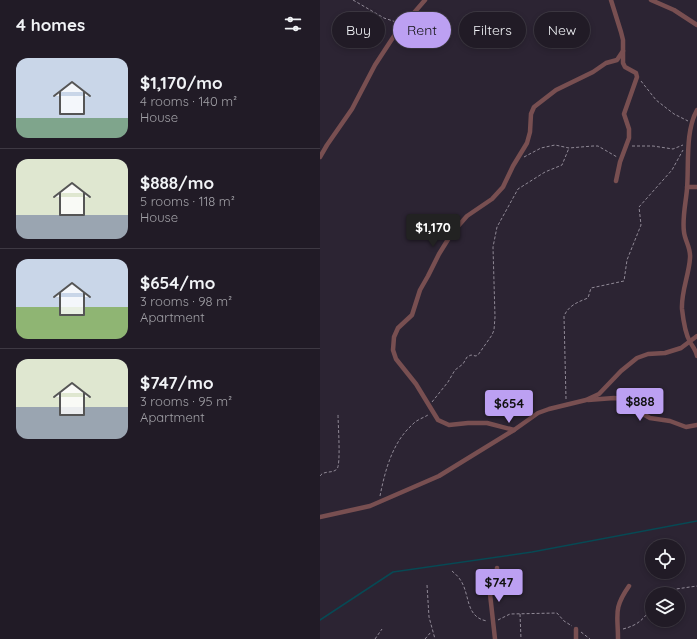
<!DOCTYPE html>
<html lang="en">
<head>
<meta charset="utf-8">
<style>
	:root { --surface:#211b26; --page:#29242e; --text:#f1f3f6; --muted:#a2a1a7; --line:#3e3943; --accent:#bca0f2 }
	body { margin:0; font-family:Quicksand,sans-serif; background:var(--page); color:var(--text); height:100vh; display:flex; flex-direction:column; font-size:15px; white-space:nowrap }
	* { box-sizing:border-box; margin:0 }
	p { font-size:13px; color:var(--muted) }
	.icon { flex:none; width:22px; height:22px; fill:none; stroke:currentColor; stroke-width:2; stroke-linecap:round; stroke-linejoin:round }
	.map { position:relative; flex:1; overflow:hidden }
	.side { display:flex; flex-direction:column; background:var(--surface); width:320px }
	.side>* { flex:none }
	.banner { position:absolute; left:12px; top:12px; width:305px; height:36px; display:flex; gap:8px }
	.fabs { position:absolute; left:325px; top:539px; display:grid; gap:8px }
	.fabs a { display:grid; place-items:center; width:40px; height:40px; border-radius:50%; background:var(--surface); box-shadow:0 2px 6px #0003,0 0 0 1px var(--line); font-size:20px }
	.price { position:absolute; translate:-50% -34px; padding:0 9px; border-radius:4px; background:var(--accent); color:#111; font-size:13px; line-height:26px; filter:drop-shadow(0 1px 2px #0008) }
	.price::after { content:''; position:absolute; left:50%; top:24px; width:12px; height:9px; margin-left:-6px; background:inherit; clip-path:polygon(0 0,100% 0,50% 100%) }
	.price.on { background:#222; color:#fff }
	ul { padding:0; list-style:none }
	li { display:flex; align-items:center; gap:12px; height:100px; padding:0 16px }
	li+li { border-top:1px solid var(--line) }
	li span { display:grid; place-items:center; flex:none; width:112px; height:80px; border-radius:12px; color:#555 }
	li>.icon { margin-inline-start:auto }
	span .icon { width:48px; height:48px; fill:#fffc; stroke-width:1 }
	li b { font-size:17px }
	h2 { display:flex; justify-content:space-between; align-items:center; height:48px; padding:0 16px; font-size:17px }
	.tag { padding:0 14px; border-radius:18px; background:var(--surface); box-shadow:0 2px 6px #0003,0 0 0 1px var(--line); font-size:14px; line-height:36px }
	.tag.on { background:var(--accent); color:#111 }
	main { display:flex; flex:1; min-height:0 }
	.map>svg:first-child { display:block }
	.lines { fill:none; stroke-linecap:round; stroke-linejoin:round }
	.stream { stroke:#074954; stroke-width:1.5 }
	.path { stroke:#908996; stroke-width:1; stroke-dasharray:3 2; stroke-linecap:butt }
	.minor { stroke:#784f51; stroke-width:4.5 }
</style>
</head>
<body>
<main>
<section class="side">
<h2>4 homes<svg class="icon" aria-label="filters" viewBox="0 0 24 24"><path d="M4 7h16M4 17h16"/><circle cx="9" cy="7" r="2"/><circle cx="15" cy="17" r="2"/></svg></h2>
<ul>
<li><span style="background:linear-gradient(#c9d6e8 75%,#7fa58c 0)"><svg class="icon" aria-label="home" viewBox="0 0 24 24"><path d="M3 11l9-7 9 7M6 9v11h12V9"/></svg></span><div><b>$1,170/mo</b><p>4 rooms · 140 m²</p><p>House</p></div></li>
<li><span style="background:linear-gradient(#dfe7d0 70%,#9aa5b1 0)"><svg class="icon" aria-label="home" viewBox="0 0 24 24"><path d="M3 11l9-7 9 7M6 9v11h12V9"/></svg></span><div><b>$888/mo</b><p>5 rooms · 118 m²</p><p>House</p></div></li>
<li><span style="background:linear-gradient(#c9d6e8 60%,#8fb573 0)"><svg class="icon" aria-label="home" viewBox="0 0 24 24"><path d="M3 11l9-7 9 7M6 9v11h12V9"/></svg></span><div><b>$654/mo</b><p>3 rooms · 98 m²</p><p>Apartment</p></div></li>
<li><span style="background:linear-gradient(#dfe7d0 60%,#9aa5b1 0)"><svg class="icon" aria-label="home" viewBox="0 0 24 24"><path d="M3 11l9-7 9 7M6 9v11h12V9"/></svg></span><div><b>$747/mo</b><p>3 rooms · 95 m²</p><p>Apartment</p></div></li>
</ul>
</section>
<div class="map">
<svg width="377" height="639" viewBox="0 0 377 639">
	<rect width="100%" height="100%" fill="#2c2433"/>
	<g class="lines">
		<!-- stream -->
		<polyline class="stream" points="0,620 73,572 212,552 377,521"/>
		<!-- path -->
		<g class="path">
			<polyline points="33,0 64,18 79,23"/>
			<polyline points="321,81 336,100 354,114 368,121"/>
			<polyline points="312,146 333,146 353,149 363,145"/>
			<polyline points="204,157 221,148 235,145 249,148 273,146 278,146 297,157"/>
			<path d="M246 399 244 316C249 305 258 302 268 298L271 288 304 281 307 260 321 225 319 207 352 170 363 150"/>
			<polyline points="112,402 128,382 135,370 143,364 147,357 151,355 156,356 158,355 172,335 174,330 175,317 173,247 177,227 198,189 225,172 242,165 249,148"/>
			<path d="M0 476C4 470 12 474 17 469 21 464 18 424 18 414"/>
			<path d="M60 496C65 471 72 443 92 425 96 420 103 418 108 415"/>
			<path d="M132 571C134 573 137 575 139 578 151 593 144 617 167 621"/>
			<polyline points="107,585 109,617 115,639"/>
			<polyline points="343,594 349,590 377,586"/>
			<polyline points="200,614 201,639"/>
			<polyline points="178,620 190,614 237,613 244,621 252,626"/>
			<path d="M303 629C318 625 323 620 332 607"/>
			<polyline points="261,632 270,639"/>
			<polyline points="55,639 62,629"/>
			<polyline points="105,639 111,632"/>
		</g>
		<!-- minor -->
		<g class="minor">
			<polyline points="291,0 301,32 303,40 303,63 305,67 316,73 317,77 305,111 304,114 309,129 309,138 300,162 296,181"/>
			<polyline points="331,0 354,10 377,25"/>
			<path d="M377 110C365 131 369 166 367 189 366 202 362 218 364 232 365 241 371 248 370 258 369 275 361 292 362 309 363 318 366 335 370 342 373 347 376 350 377 356"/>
			<polyline points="0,157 7,145 32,109 55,65 74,36 105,0"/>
			<polyline points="367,187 377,187"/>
			<polyline points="268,400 294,398 303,399 321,413 330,418 350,421 366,427 377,425"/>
			<polyline points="194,430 167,423 148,423 129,425 118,420 96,384 76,359 73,350 74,337 78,328 92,315 100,290 108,276 119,254 132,233 147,216 172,199 183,187 193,166 207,143 210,132 211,114 214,107 236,90 273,72 286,63 297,60 303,51"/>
			<polyline points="0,517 50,506 119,476 194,430 218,413 229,409 266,400 279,394 301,371 317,358 328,354 345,353 361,348 377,336"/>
			<polyline points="175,639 170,594 176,581 177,568"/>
			<polyline points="256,639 256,629"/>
			<path d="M298 639C298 614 293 609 309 586"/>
		</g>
	</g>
</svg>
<div class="fabs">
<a><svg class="icon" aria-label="locate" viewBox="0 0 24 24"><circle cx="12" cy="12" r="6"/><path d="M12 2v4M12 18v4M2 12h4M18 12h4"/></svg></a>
<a><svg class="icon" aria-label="layers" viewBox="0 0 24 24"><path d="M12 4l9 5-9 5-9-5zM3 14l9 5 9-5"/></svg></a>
</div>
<b class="price on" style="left:113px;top:248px">$1,170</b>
<b class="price" style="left:320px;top:422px">$888</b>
<b class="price" style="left:189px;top:424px">$654</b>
<b class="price" style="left:179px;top:603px">$747</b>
<div class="banner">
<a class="tag">Buy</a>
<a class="tag on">Rent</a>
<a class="tag">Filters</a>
<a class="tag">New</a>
</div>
</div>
</main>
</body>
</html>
